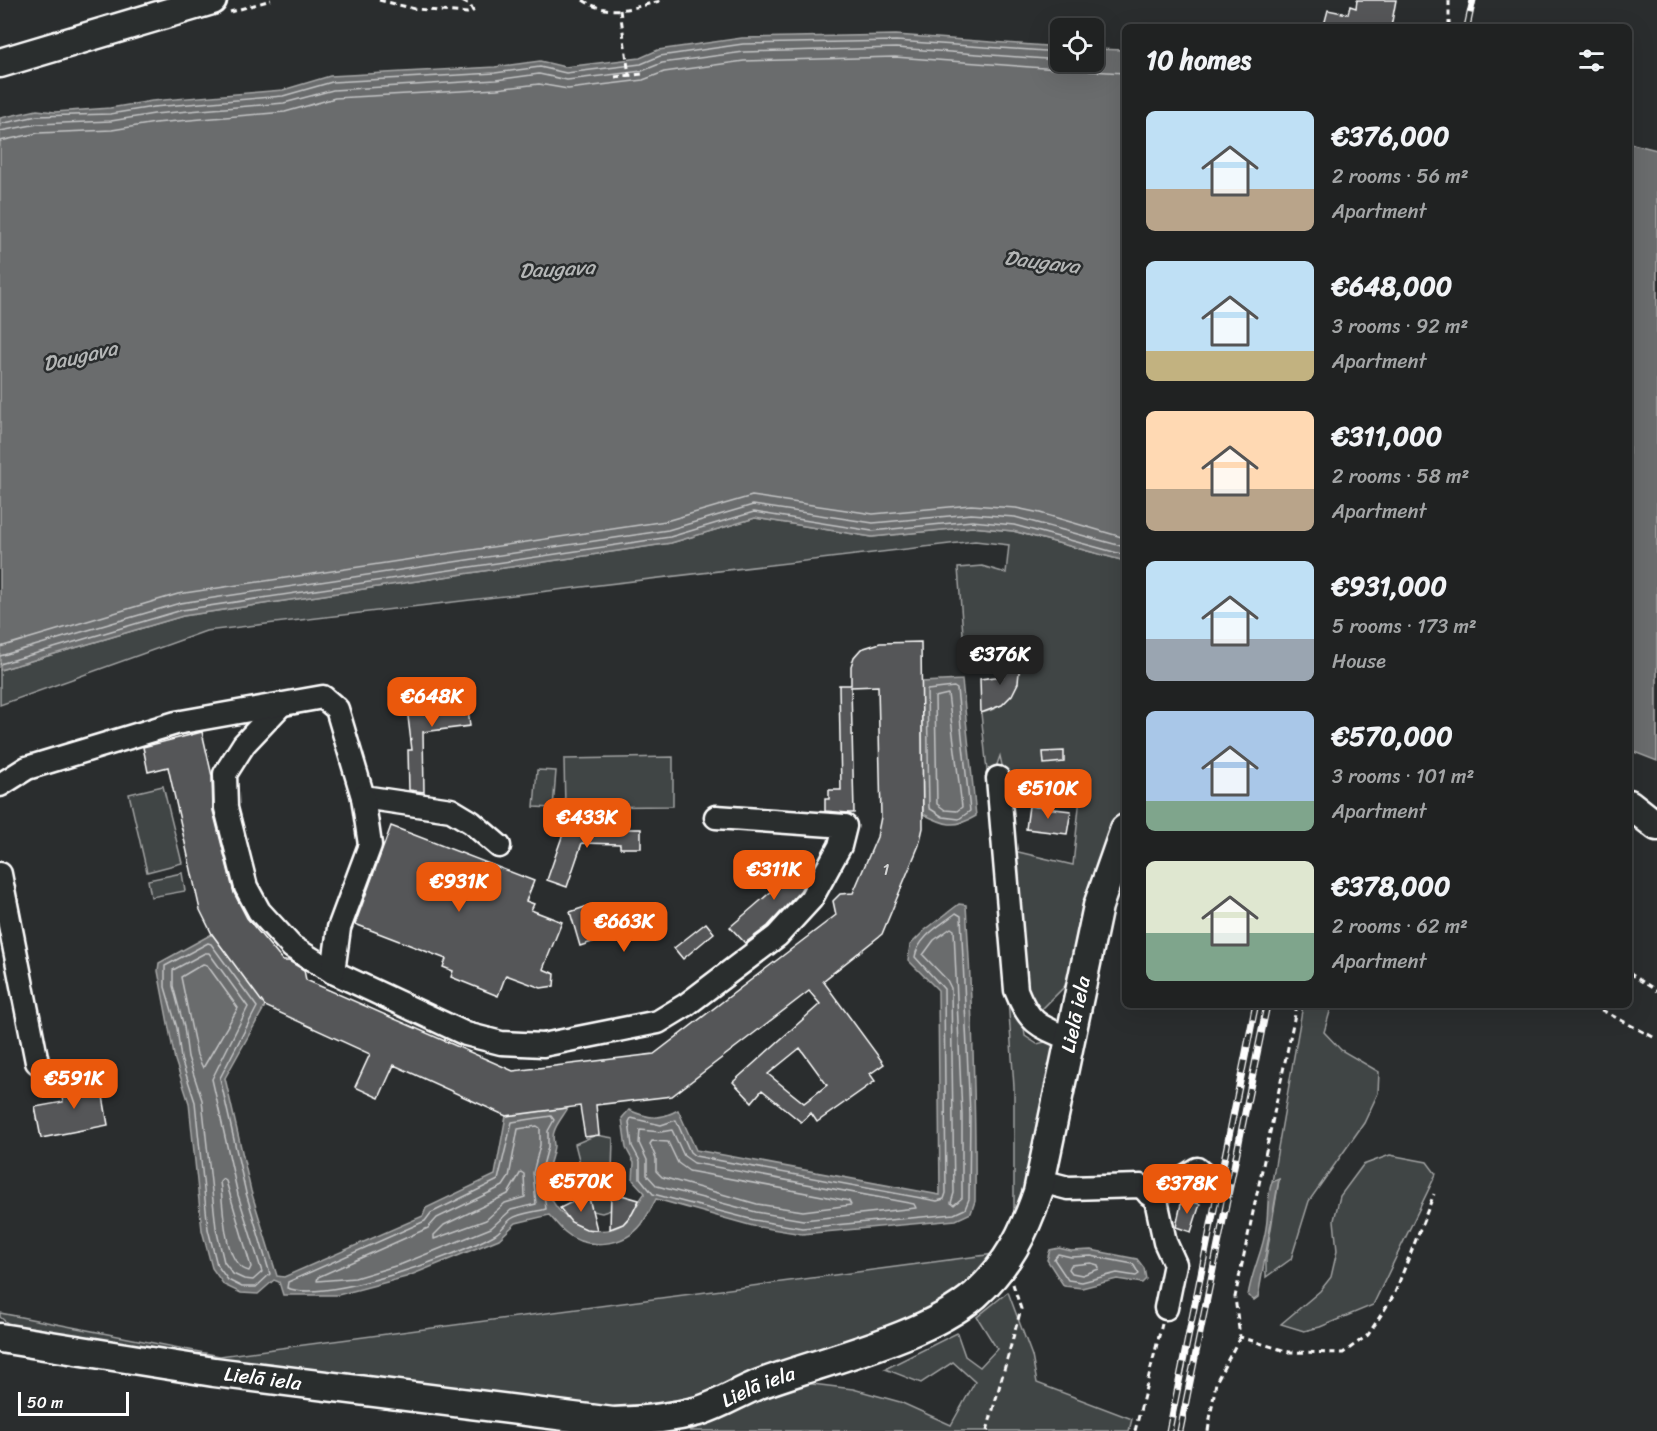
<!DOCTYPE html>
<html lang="en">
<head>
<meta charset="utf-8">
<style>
	:root { --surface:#202222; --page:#2d2f2f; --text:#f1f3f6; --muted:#a2a4a5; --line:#3d3f40; --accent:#ea580c }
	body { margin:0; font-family:Sriracha,sans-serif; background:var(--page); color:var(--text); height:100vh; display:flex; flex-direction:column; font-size:22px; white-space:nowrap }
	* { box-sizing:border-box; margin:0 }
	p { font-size:20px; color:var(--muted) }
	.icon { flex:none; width:33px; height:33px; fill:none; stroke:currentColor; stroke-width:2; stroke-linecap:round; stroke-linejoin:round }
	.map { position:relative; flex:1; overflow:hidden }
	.sheet { position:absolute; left:1122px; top:24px; width:510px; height:984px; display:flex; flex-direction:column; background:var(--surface); border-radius:9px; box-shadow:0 6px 24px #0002,0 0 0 2px var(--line) }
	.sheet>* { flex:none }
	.buttons { position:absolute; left:1050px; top:18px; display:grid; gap:12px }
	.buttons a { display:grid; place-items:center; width:54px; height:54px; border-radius:9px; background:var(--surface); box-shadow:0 6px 24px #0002,0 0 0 2px var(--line); font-size:30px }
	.scale { position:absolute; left:18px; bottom:15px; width:111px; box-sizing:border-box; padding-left:6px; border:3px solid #fff; border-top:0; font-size:16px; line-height:21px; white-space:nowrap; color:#fff; -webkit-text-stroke:4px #2a2d2e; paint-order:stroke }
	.price { position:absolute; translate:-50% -51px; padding:0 14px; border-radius:12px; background:var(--accent); color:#fff; font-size:20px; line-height:39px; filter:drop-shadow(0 2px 3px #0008) }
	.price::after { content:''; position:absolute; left:50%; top:36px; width:18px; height:14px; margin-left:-9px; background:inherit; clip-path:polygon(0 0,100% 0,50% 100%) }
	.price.selected { background:#222; color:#fff }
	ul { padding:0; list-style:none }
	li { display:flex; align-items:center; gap:18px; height:150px; padding:0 24px }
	li span { display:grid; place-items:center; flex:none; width:168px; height:120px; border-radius:9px; color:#555 }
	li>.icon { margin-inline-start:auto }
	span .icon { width:72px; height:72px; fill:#fffc; stroke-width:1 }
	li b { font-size:26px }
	h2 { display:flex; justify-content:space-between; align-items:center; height:72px; padding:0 24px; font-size:26px }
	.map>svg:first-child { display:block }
	.green { fill:#414445; stroke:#a0a2a2; stroke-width:1.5 }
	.water { fill:#6a6c6d; stroke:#a6a7a7; stroke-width:1.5 }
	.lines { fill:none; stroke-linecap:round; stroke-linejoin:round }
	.shore { stroke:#c3c4c5; stroke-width:1.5 }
	.building { fill:#555758; stroke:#fff; stroke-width:1.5; fill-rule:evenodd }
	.minor-casing { stroke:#fff; stroke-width:27 }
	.major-casing { stroke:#fff; stroke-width:33 }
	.path { stroke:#fff; stroke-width:3; stroke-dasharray:6 4.5; stroke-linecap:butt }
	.minor { stroke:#2a2d2e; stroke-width:22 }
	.major { stroke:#2a2d2e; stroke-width:28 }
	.rail-casing { stroke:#fff; stroke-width:7 }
	.rail { stroke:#2a2d2e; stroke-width:4.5; stroke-dasharray:14; stroke-linecap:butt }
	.labels { text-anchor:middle; stroke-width:5; stroke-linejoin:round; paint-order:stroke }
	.number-label { font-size:16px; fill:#d4d5d5 }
	.street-label { font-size:20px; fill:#fff; stroke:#2a2d2e }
	.water-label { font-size:21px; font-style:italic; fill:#b4b6b6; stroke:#2a2d2e }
</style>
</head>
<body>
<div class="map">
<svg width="1657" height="1431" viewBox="0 0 1657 1431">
	<rect width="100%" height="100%" fill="#2a2d2e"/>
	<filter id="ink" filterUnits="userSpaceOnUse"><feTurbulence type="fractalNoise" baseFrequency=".0167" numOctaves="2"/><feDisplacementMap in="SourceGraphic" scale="12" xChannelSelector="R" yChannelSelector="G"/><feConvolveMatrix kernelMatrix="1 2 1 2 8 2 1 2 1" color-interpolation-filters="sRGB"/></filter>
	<g filter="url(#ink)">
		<!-- green -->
		<g class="green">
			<path d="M755 518 872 537 972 527 1013 531 1125 561V807L1103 851 1067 984 1042 1009 1027 1003 1010 850 1073 865 1080 797 1007 789 1000 756 993 776 1025 1036 1037 1044 1049 1041 1057 1048 1030 1190 990 1265 955 1296 902 1324 688 1400 630 1411 572 1410 16 1330 0 1317V1313L220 1356 994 1254 1007 1232 1014 1211V1087L1003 924 981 713C1009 707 1021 687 1020 659L980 660 979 648 964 647 958 568 982 566 1006 573 1009 545 975 541 206 631 0 705V670L183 616 671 543Z"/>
			<polygon points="673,757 673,806 565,807 564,759"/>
			<polygon points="537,770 556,771 553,808 534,807"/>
			<polygon points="163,786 182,863 147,872 129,794"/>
			<polygon points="182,873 185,891 151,897 148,880"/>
			<polygon points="1303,1005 1332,1005 1324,1032 1341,1050 1379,1072 1378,1093 1364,1123 1309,1201 1291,1259 1266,1277 1266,1259 1279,1180 1272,1182"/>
			<polygon points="596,1135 613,1138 611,1210 602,1213 587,1210 589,1199 575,1144"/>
			<polygon points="1390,1155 1427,1162 1436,1174 1373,1305 1320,1327 1304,1331 1281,1324 1320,1291 1331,1277 1337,1251 1334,1220 1340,1196 1363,1165"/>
			<polygon points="1008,1292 1032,1356 1037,1383 1132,1419 1129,1431 689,1431 796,1382 853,1389 900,1402 951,1425 975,1382 953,1362 921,1383 885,1369 957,1333 965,1356 980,1367 997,1349 977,1317"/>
		</g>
		<!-- water -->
		<g class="water">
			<polygon points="896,35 1060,47 1060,62 1094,62 1094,49 1125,50 1125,561 1013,531 972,527 872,537 755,518 671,543 183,616 0,670 0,118 37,110 55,112 110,108 152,101 283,90 330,76 495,67 540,61 565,67 640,58 658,50 742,38"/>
			<polygon points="1629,143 1657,150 1657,761 1629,750"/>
			<path d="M962 680 976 816C954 829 945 825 923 814L921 682Z"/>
			<path d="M959 904 966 905C972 1004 976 1102 975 1201L971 1213 956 1220 802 1234 753 1226 656 1199C652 1207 647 1216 642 1224 625 1246 586 1251 565 1232 559 1227 554 1220 549 1215L516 1223 499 1239 406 1277 338 1295H283L279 1282 274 1280 258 1294 241 1293 224 1285 212 1268 202 1230 189 1103 175 1060 158 971 159 963 212 934 265 1006 225 1078 251 1191 277 1276 284 1277 423 1216 426 1208 495 1175 506 1116 568 1108C564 1115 556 1124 554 1132 552 1137 554 1142 554 1146 552 1162 545 1168 548 1187 552 1218 596 1244 624 1223 634 1216 637 1202 645 1193L633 1180 634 1163 626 1148 622 1118 629 1110C649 1119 660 1120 678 1110L696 1150 940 1195 938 990 908 960 910 945 925 930Z"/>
			<path d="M1279 1179 1258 1297 1254 1300 1248 1296C1251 1273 1263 1251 1266 1228 1269 1212 1266 1197 1272 1182Z"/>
			<polygon points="1059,1248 1071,1251 1091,1250 1137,1259 1144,1268 1146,1279 1142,1283 1117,1279 1082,1288 1064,1286 1047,1260 1050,1250"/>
		</g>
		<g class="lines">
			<!-- shore -->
			<g class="shore">
				<polyline points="0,124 37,116 110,114 153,107 283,96 332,82 495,73 540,67 566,73 641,64 660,56 743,44 896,41 1060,52"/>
				<polyline points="0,131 38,124 111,121 154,114 284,103 333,90 496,80 539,74 567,80 642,71 662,63 744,52 896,48 1060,60"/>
				<polyline points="0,141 38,133 112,130 155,123 285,112 335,98 497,89 539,84 568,89 643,80 664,72 744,61 895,57 1058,69 1076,63 1090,71 1125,73"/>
				<polyline points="0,647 178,594 666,521 752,496 873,514 971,505 1016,508 1040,513 1125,538"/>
				<polyline points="0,656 180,603 668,530 753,505 873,523 971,514 1015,517 1125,547"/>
				<polyline points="0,664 182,610 670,537 754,512 872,531 972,521 1014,525 1125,555"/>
				<polygon points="954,687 957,689 970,811 959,819 943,817 929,808 927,690"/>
				<polygon points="948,694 962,807 957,811 945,810 937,804 935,697"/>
				<path d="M956 913 961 916 970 1115 969 1199 965 1209 954 1214 802 1228 754 1220 653 1194 640 1178V1161L632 1146 629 1122 631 1118 661 1125 676 1120 690 1152 695 1156 937 1201 944 1199 946 1193 944 989 915 957C918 937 941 925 956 913Z"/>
				<polygon points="951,928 954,930 962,1115 962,1198 954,1205 951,1203 954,1193 951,988 947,980 923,955 934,940"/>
				<polygon points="208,943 211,944 257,1007 220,1078 246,1193 270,1274 256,1287 242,1287 228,1280 217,1265 208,1229 195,1102 181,1059 177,1028 165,987 165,966"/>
				<polygon points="205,953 209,953 248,1007 212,1079 238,1195 262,1272 253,1280 244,1279 233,1274 224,1262 216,1228 202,1100 188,1057 184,1027 173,986 173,970"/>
				<polygon points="203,964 207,965 238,1008 203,1068 197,1055 181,977"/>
				<path d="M551 1116 554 1120 548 1131V1147L541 1173 546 1209C536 1212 520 1213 511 1219 505 1224 501 1231 494 1235 457 1256 327 1303 287 1288L288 1282 425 1221 431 1213 498 1180 512 1122Z"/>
				<polygon points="537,1126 540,1128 540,1145 533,1173 536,1204 511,1210 491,1228 402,1264 355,1278 317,1281 318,1277 428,1228 437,1218 503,1186 509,1177 518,1129"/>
				<polygon points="640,1130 661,1132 672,1130 684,1156 694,1163 914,1204 916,1208 803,1220 756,1212 657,1186 647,1175 647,1160 639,1143"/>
				<polygon points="652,1141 668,1142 678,1163 689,1171 849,1201 851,1205 803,1211 757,1204 662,1177 656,1171 656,1158 650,1144"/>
				<polygon points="521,1172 524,1174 525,1197 505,1203 486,1220 434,1239 434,1235 444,1225 508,1194"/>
				<path d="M223 1179 226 1181 251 1267 249 1271C222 1265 224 1204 220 1182Z"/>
				<polygon points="1058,1254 1071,1257 1091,1256 1133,1264 1139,1274 1136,1276 1117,1273 1082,1282 1068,1280 1054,1259"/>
				<polygon points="1091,1263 1098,1265 1099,1269 1082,1275 1072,1273 1069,1269 1071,1265"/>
			</g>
		</g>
		<!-- building -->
		<g class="building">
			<polygon points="1357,0 1396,0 1391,27 1324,25 1328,10 1348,14 1350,6 1356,8"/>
			<path d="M921 642 923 828 919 845 882 934 823 981 884 1064 870 1074 875 1081 817 1122 811 1113 801 1122 762 1090 752 1102 733 1082 820 1004 809 991 672 1096 596 1105 599 1135 585 1137 580 1106 506 1116 394 1065 379 1098 355 1087 370 1054 265 1006 212 934 200 910 168 767 148 772 143 747 202 732 212 776 213 811 234 893 247 918 283 961H289L304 970 306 980 513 1071 654 1054 836 915 833 901 840 894 853 893 877 837 881 817 878 686 851 687 854 813H848L825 811V799H829V790H841L839 685H851V666L854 657 861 649 880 643ZM800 1048 827 1085 804 1103 768 1074Z"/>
			<polygon points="1020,659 1018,683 1012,695 1002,705 981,713 980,679 1003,676 1003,660"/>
			<polygon points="466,693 470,726 423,732 424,792 409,790 408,750 412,750 406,700"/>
			<polygon points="1064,751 1064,762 1044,764 1043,752"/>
			<polygon points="1029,806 1071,811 1067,834 1026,829"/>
			<polygon points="391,826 534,881 526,901 534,904 531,910 562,922 543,969 555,974 554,986 541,988 506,975 498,996 451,977 453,971 443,967 446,959 355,924"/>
			<polygon points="620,829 641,829 641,848 620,848 620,844 582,843 567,887 547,880 564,831 620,832"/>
			<polygon points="798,854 815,864 800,891 768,926 745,943 730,927 781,883"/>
			<polygon points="588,906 590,912 610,906 619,933 580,946 570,912"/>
			<polygon points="706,923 714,933 683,959 674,948"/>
			<polygon points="100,1079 108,1125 41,1138 35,1107 63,1102 60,1087"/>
			<polygon points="611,1192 639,1200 632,1214 623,1224 610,1229"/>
			<polygon points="588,1194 597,1230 586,1229 571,1222 560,1208"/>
			<polygon points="1182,1199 1200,1204 1191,1232 1176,1227"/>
		</g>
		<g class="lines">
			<defs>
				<g id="minor">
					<polyline points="281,705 244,744 225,774 226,808 246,887 259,911 292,947 333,972 466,1034 501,1043 543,1045 658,1022 686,1005 777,936 811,899 840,846 845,826 716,817"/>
					<path d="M998 778 1016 990C1029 1023 1038 1026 1070 1039"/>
					<polyline points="0,785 27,768 176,723 323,697 337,709 363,797 451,810 471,822 499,846"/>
					<polyline points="0,874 37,1062"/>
					<polyline points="333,972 339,928 370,845 363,797"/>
					<polyline points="1041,1181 1068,1188 1141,1186 1156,1200 1165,1242 1175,1264 1166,1308"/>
					<polyline points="1149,1194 1170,1186 1197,1169 1204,1175"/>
				</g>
				<g id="major">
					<polyline points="0,63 212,0"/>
					<polyline points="1629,804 1657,826"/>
					<path id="s1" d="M0 1338 214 1372 613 1422C642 1421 671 1418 699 1411 719 1405 738 1393 757 1385 821 1361 924 1339 975 1295 1008 1265 1024 1233 1038 1192L1098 906 1125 829"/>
				</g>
			</defs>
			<!-- minor casing -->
			<use href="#minor" class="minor-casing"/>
			<!-- major casing -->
			<use href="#major" class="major-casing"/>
			<!-- path -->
			<g class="path">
				<polyline points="379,0 415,9 467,13 473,11 470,5 460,0"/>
				<path d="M583 0C609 18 635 7 664 0"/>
				<polyline points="620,10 629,75"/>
				<polyline points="230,12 271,0"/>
				<polyline points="1449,27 1449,0"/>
				<polyline points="615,77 642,74"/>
				<polyline points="1629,973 1657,991"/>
				<polyline points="1297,1005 1235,1297 1240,1337 1289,1352 1343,1353 1368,1335 1394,1295 1434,1194"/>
				<polyline points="1592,1005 1657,1039"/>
				<polyline points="987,1431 1021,1309 1013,1284"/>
				<polyline points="1135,1431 1162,1324"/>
				<polyline points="1208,1431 1216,1382 1240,1337"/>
			</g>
			<!-- minor -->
			<use href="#minor" class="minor"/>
			<!-- major -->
			<use href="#major" class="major"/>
			<defs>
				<g id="rail">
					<polyline points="1467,27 1473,0"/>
					<polyline points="1169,1431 1255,1008"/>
					<polyline points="1180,1431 1267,1005"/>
				</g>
			</defs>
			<!-- rail casing -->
			<use href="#rail" class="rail-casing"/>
			<!-- rail -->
			<use href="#rail" class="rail"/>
		</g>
	</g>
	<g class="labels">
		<!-- number labels -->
		<g class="number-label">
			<text x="886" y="875">1</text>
		</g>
		<!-- street labels -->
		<g class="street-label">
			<text dy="7" stroke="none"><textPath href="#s1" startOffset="1310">Lielā iela</textPath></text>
			<text dy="7" stroke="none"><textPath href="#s1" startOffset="266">Lielā iela</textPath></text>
			<text dy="7" stroke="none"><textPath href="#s1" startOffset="770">Lielā iela</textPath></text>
		</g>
		<!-- water labels -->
		<g class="water-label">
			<text transform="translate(1042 262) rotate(7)" y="7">Daugava</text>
			<text transform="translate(557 269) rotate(-3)" y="7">Daugava</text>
			<text transform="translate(80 356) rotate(-13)" y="7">Daugava</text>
		</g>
	</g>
</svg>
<div class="buttons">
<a><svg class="icon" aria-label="locate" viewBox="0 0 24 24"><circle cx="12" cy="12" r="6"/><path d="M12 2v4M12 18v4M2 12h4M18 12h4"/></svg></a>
</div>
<div class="scale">50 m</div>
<b class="price selected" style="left:1000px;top:686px">€376K</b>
<b class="price" style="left:432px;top:728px">€648K</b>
<b class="price" style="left:1048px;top:820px">€510K</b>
<b class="price" style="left:587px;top:849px">€433K</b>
<b class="price" style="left:774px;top:901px">€311K</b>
<b class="price" style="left:459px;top:913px">€931K</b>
<b class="price" style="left:624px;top:953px">€663K</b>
<b class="price" style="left:74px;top:1110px">€591K</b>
<b class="price" style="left:581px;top:1213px">€570K</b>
<b class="price" style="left:1187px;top:1215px">€378K</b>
<section class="sheet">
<h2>10 homes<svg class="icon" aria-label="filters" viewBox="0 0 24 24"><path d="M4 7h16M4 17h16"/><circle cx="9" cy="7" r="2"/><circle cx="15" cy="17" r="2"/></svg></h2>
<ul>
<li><span style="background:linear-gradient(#bfe0f5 65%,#b9a48a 0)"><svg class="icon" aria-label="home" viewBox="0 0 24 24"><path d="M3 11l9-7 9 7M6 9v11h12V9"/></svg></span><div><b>€376,000</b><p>2 rooms · 56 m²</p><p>Apartment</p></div></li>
<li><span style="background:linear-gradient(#bfe0f5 75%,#c2b280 0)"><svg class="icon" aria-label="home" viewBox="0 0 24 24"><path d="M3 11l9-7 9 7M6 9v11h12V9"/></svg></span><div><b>€648,000</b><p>3 rooms · 92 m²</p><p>Apartment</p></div></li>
<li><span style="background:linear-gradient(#ffd9b3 65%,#b9a48a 0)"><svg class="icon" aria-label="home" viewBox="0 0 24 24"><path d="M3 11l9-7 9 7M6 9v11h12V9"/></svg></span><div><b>€311,000</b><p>2 rooms · 58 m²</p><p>Apartment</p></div></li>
<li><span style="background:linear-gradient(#bfe0f5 65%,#9aa5b1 0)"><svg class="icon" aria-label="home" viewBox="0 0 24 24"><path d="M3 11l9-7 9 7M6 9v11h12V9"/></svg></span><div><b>€931,000</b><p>5 rooms · 173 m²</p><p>House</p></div></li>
<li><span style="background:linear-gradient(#a9c7e8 75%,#7fa58c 0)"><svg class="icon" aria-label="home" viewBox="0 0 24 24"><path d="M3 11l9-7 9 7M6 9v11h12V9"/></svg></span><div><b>€570,000</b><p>3 rooms · 101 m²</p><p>Apartment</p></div></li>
<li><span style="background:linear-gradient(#dfe7d0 60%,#7fa58c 0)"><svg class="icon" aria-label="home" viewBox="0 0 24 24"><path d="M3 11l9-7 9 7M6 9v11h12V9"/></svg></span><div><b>€378,000</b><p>2 rooms · 62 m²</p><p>Apartment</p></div></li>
</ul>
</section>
</div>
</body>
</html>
